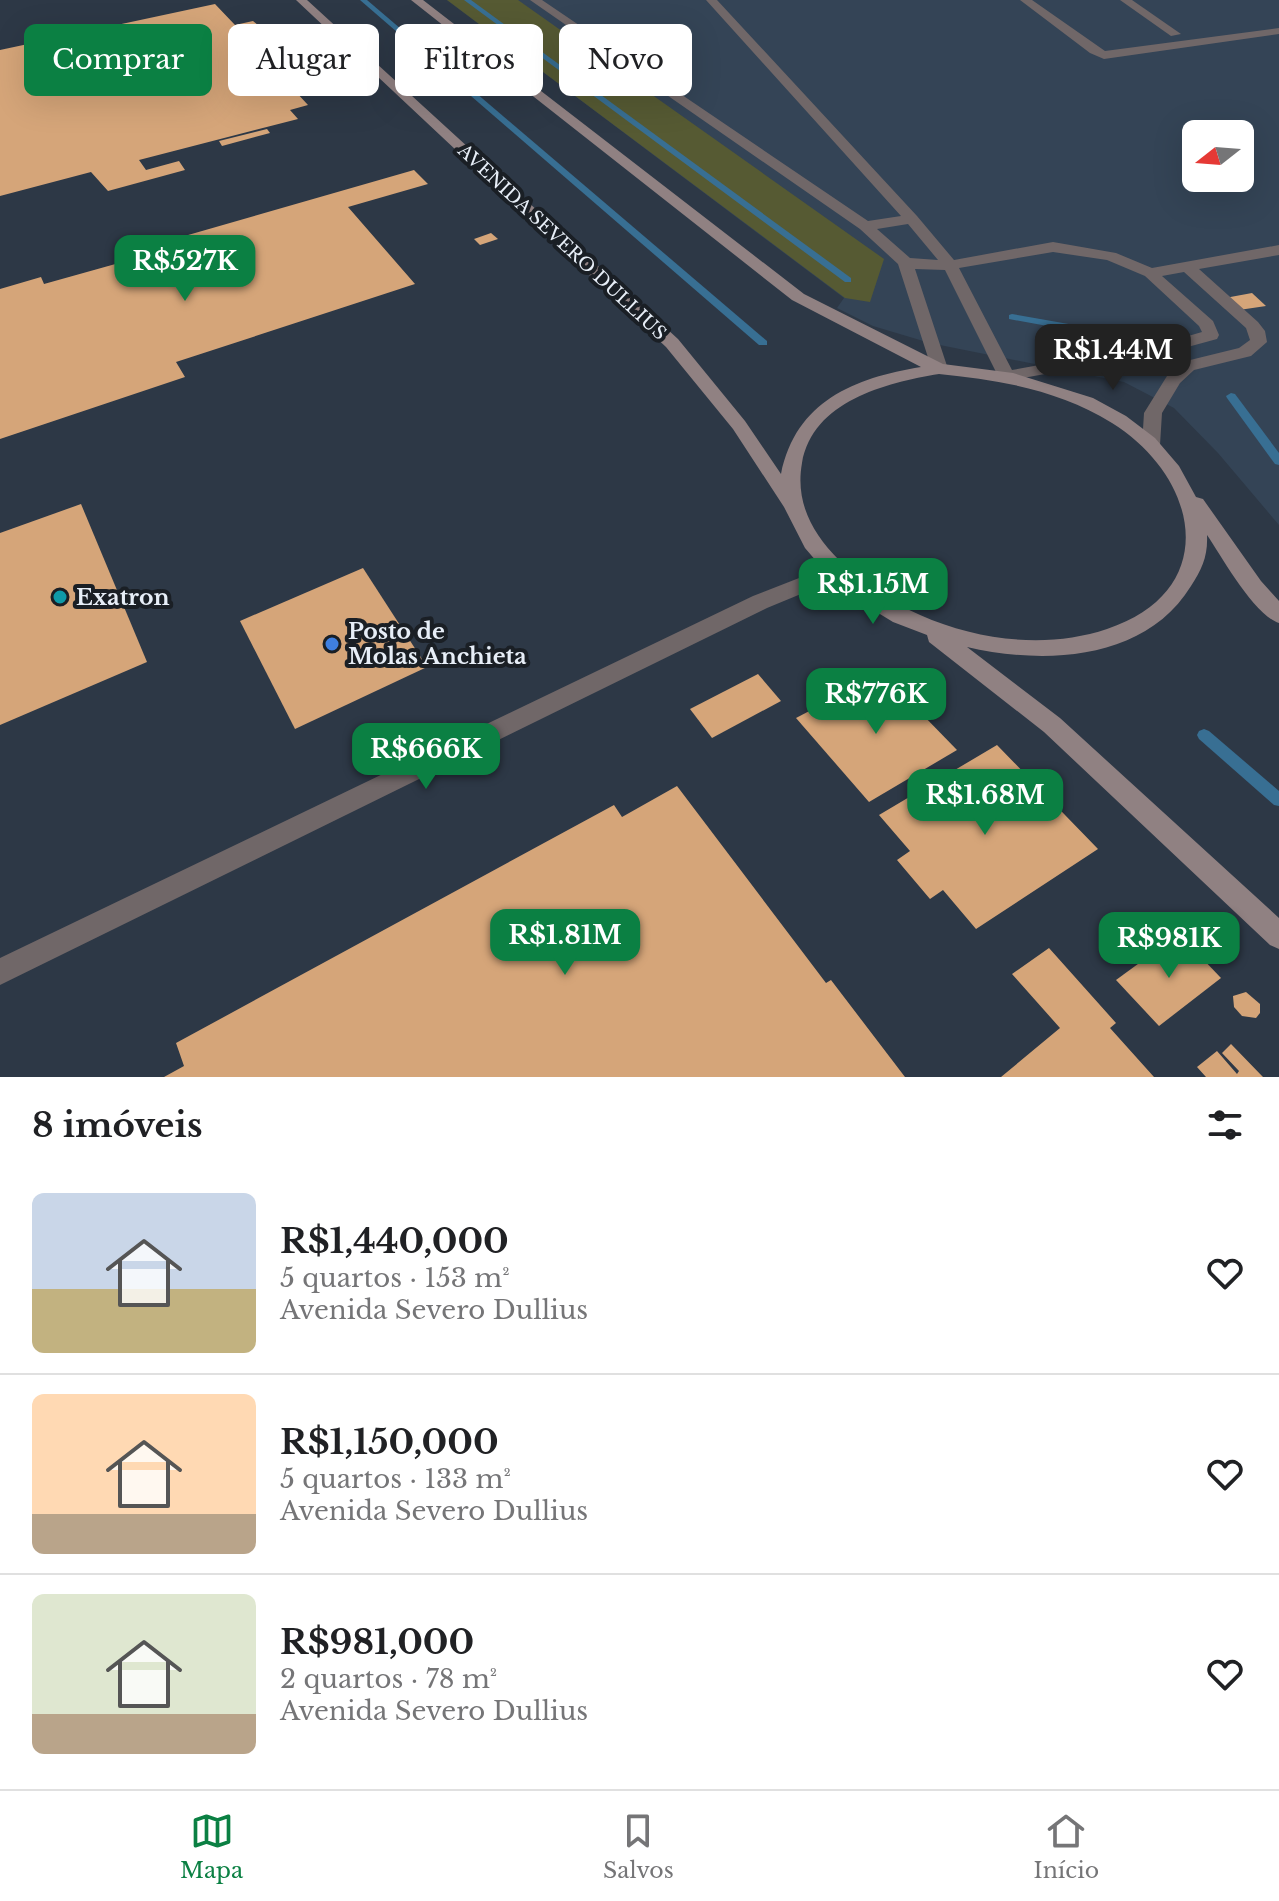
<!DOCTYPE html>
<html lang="pt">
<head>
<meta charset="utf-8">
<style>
	:root { --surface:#fff; --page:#f6f6f6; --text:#202124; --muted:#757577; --line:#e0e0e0; --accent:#0b8043 }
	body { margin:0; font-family:"Libre Baskerville",serif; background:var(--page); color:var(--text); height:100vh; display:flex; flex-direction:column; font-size:30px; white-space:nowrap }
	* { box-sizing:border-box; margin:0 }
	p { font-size:26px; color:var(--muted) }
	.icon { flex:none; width:44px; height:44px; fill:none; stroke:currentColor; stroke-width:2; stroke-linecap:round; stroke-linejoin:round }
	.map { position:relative; height:1077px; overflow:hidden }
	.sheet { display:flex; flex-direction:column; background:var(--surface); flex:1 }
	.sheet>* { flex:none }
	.guide { position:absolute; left:24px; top:24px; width:800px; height:72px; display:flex; gap:16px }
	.needle { width:52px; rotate:253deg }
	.tools { position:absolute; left:1182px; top:120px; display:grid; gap:16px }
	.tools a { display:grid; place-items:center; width:72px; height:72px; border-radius:12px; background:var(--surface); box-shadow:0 8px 32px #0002; font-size:40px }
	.price { position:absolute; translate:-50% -68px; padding:0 18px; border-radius:16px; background:var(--accent); color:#fff; font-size:26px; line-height:52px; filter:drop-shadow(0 2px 4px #0008) }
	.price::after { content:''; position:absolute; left:50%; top:48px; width:24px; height:18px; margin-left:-12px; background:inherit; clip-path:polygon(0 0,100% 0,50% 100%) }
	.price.on { background:#222; color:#fff }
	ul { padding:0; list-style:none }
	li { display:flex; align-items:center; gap:24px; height:200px; padding:0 32px }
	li+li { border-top:2px solid var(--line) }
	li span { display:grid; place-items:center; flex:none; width:224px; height:160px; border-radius:12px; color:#555 }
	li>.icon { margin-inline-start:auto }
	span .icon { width:96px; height:96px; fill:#fffc; stroke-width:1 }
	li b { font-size:34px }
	h2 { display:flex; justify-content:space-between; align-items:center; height:96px; padding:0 32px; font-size:34px }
	.chip { padding:0 28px; border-radius:12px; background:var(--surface); box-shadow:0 8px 32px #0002; font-size:28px; line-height:72px }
	.chip.on { background:var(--accent); color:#fff }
	.tabs { display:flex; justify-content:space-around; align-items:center; height:112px; border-top:2px solid var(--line); background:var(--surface); font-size:22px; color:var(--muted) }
	.tabs a { display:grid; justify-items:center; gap:4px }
	.tabs .on { color:var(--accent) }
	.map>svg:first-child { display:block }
	.built { fill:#344456; fill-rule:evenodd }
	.green { fill:#565a33 }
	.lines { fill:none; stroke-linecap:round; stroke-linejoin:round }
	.stream { fill:#386f93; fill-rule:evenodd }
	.building { fill:#d5a579 }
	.service { fill:#706768; fill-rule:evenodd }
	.minor { fill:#706768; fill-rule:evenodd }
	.secondary { fill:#908182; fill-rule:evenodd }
	.culture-dot { fill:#0f9aa8; stroke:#1a1f25; stroke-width:3 }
	.shop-dot { fill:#3f7fe0; stroke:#1a1f25; stroke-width:3 }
	.labels { text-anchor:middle; stroke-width:8; stroke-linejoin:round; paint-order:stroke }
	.far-street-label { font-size:18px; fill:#e7eef7; stroke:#1a1f25 }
	.poi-label { font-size:22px; font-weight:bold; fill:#e7eef7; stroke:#1a1f25; text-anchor:start }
</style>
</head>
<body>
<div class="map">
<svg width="1279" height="1077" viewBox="0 0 1279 1077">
	<rect width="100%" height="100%" fill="#2d3846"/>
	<!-- built -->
	<path class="built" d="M447 0H1279V525L1218 453 1174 408 1124 382 930 343 873 326 837 308 844 298ZM1196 134H1240V178H1196Z"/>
	<!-- green -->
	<polygon class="green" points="447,0 518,0 884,259 870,302 845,298"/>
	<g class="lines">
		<!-- stream -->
		<g class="stream">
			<polygon points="360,0 367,0 767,341 767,345 759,345"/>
			<polygon points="464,0 471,0 851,278 851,282 845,282"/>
			<polygon points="1012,314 1097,329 1102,332 1097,335 1009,319 1009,315"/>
			<polygon points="1231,393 1235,394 1279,453 1279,465 1275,464 1227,398 1226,396"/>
			<polygon points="1204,729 1209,731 1279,791 1279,806 1274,805 1199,739 1197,735 1199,731"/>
		</g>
	</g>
	<!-- building -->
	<g class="building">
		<polygon points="215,4 235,25 253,21 259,26 229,33 234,39 245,37 308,105 290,110 298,119 139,160 146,170 179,161 185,170 108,191 91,172 0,196 0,50"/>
		<polygon points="267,129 270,133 222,146 219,141"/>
		<polygon points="414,170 428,184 348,207 415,284 176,362 185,377 0,439 0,289 41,277 44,284 119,263 115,256"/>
		<polygon points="491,233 498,239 480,245 474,239"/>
		<polygon points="1252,293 1266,306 1239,310 1225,298"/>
		<polygon points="81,504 147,662 0,725 0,533"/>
		<polygon points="363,568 427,667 295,729 240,621"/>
		<polygon points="882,673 957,750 869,802 796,718"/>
		<polygon points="758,674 781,701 712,738 690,709"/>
		<polygon points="997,745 1098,849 976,929 943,890 930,899 897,860 910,851 879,815"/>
		<polygon points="677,786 826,983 831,980 905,1077 164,1077 184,1066 176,1043 614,805 622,817"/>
		<polygon points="1179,934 1221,978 1159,1026 1116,980"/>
		<polygon points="1049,948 1116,1023 1110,1028 1154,1077 1001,1077 1060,1028 1012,974"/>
		<polygon points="1246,992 1260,1004 1260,1013 1256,1018 1242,1016 1234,1007 1233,996"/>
		<polygon points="1231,1044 1263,1077 1206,1077 1197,1067 1217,1051 1237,1074 1239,1071 1222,1053"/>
	</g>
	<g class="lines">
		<!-- service -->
		<g class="service">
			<path d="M530 0H542L868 221 901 216 706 0H717L917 216 954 260 1053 242 1116 253 1152 268 1279 245V255L1199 269 1258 322 1265 331 1267 342 1251 356 1194 370 1180 383 1162 413 1160 445 1151 451 1142 445 1144 413 1167 376 1182 362 1239 348 1250 340 1246 328 1184 272 1162 276 1213 321 1219 335 1217 339 1173 351 1007 381 998 376 945 270 915 269 948 369 939 374 933 373 898 264 860 229ZM908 224 938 260 910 258 877 229ZM1053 252 1107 260 1145 276 1199 326 1202 332 1171 341 1012 370 959 268Z"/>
			<polygon points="1020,0 1032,0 1105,51 1279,28 1279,34 1104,59 1090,53"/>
			<polygon points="1120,0 1132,0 1181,34 1171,36"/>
		</g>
		<!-- minor -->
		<polygon class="minor" points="835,564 842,567 845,572 842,577 767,608 0,985 0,958 753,596"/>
		<!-- secondary -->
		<path class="secondary" d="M296 0H307L678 339 745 421 781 474C796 401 854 378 921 367L792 300 411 0H423L804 294 943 364 1013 373 1093 398 1126 416 1155 438 1179 466 1196 497 1203 499 1261 581 1279 601V623C1254 615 1222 557 1207 535 1208 556 1202 569 1191 586 1145 661 1044 665 967 647L1060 718 1279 918V949L1270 945 1044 732 929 642 927 635 893 622 857 600 829 576 805 548 784 507 733 429 666 347ZM939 374C1000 380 1059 390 1112 423 1200 478 1222 591 1107 629 1018 659 904 626 839 560 812 533 795 502 802 463 813 401 885 383 939 374Z"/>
	</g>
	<!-- markers -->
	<circle class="culture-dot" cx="60" cy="597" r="8"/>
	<circle class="shop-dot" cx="332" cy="644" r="8"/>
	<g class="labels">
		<!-- far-street labels -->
		<g class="far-street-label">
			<text transform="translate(562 242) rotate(43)" y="6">AVENIDA SEVERO DULLIUS</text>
		</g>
		<!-- poi labels -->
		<g class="poi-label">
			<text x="76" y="605">Exatron</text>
			<text x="348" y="639">Posto de<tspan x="348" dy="25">Molas Anchieta</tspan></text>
		</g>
	</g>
</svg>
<div class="tools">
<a><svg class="needle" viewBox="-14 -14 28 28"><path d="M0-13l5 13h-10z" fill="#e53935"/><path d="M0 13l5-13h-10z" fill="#757577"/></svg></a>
</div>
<b class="price" style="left:185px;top:303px">R$527K</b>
<b class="price on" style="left:1113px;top:392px">R$1.44M</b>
<b class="price" style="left:873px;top:626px">R$1.15M</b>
<b class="price" style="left:876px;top:736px">R$776K</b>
<b class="price" style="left:426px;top:791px">R$666K</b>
<b class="price" style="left:985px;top:837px">R$1.68M</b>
<b class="price" style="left:565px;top:977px">R$1.81M</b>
<b class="price" style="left:1169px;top:980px">R$981K</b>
<div class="guide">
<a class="chip on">Comprar</a>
<a class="chip">Alugar</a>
<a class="chip">Filtros</a>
<a class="chip">Novo</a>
</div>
</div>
<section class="sheet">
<h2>8 imóveis<svg class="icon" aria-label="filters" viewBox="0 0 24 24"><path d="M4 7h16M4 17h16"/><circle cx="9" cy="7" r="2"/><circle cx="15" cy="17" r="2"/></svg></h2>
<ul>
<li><span style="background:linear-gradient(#c9d6e8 60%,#c2b280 0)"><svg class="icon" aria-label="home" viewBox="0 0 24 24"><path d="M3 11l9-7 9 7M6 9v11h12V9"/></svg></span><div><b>R$1,440,000</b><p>5 quartos · 153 m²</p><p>Avenida Severo Dullius</p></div><svg class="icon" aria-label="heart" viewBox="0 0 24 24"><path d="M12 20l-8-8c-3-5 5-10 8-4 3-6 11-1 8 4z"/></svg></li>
<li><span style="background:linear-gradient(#ffd9b3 75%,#b9a48a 0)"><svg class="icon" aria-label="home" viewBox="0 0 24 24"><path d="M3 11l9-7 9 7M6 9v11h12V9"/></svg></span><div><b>R$1,150,000</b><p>5 quartos · 133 m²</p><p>Avenida Severo Dullius</p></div><svg class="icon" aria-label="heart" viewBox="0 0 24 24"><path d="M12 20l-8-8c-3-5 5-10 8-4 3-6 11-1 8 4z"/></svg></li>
<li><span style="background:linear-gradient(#dfe7d0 75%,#b9a48a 0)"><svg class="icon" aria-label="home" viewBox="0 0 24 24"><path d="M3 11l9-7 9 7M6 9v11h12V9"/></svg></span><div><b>R$981,000</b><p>2 quartos · 78 m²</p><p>Avenida Severo Dullius</p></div><svg class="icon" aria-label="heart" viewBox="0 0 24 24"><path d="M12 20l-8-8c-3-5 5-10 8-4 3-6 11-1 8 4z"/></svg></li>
</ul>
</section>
<nav class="tabs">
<a class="on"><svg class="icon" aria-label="map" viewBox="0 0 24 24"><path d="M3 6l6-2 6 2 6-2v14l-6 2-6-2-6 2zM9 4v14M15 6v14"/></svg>Mapa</a>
<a><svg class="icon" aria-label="saved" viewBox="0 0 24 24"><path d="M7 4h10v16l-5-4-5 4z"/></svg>Salvos</a>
<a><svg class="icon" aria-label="home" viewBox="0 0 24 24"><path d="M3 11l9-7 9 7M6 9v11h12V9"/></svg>Início</a>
</nav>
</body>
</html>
